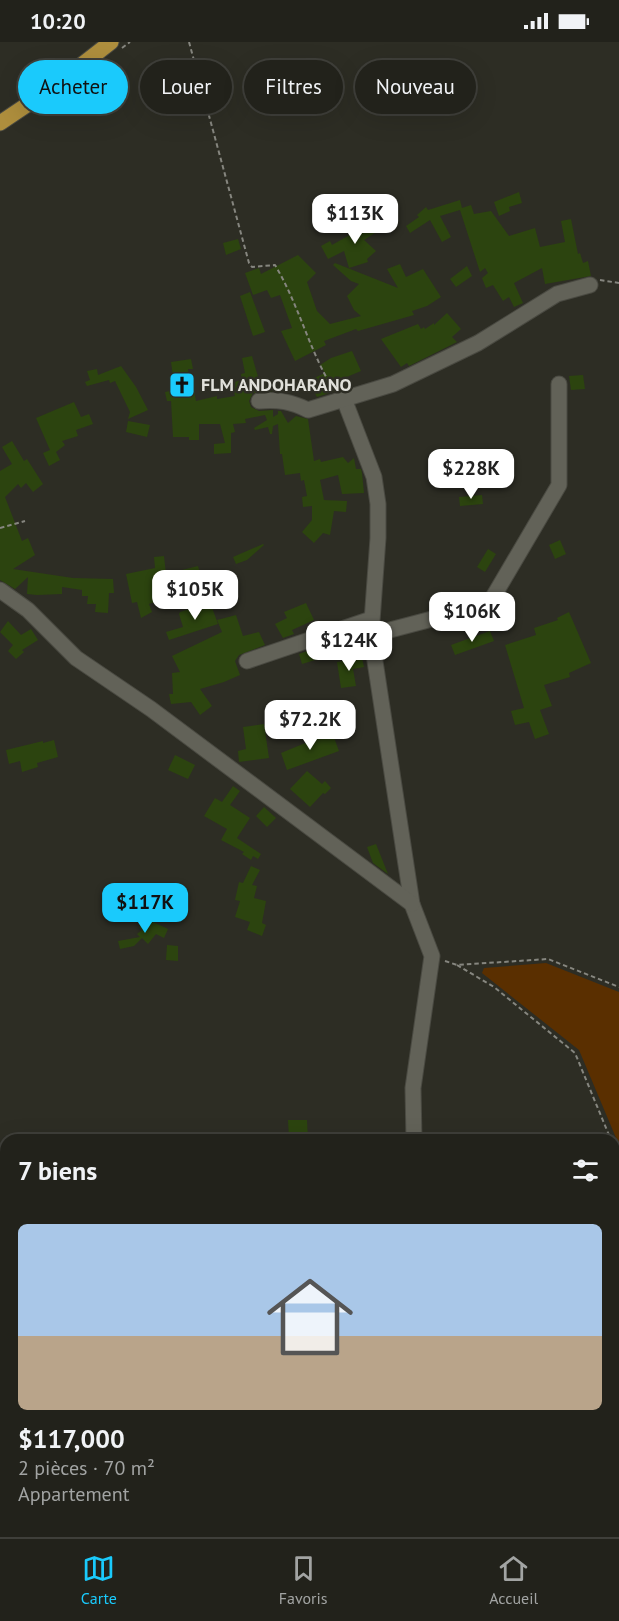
<!DOCTYPE html>
<html lang="fr">
<head>
<meta charset="utf-8">
<style>
	:root { --surface:#22221b; --page:#2e2f28; --text:#f1f3f6; --muted:#a2a4a3; --line:#3f3f3a; --accent:#1acafc }
	body { margin:0; font-family:"PT Sans",sans-serif; background:var(--page); color:var(--text); height:100vh; display:flex; flex-direction:column; font-size:22px; white-space:nowrap }
	* { box-sizing:border-box; margin:0 }
	p { font-size:20px; color:var(--muted) }
	.icon { flex:none; width:33px; height:33px; fill:none; stroke:currentColor; stroke-width:2; stroke-linecap:round; stroke-linejoin:round }
	.map { position:relative; flex:1; overflow:hidden }
	.sheet { position:absolute; left:0px; top:1092px; width:620px; height:404px; display:flex; flex-direction:column; background:var(--surface); border-radius:18px 18px 0 0; box-shadow:0 6px 24px #0002,0 0 0 2px var(--line) }
	.sheet>* { flex:none }
	.hud { position:absolute; left:18px; top:18px; width:584px; height:54px; display:flex; gap:12px }
	.price { position:absolute; translate:-50% -51px; padding:0 14px; border-radius:12px; background:#fff; color:#222; font-size:20px; line-height:39px; filter:drop-shadow(0 2px 3px #0008) }
	.price::after { content:''; position:absolute; left:50%; top:36px; width:18px; height:14px; margin-left:-9px; background:inherit; clip-path:polygon(0 0,100% 0,50% 100%) }
	.price.current { background:var(--accent); color:#111 }
	ul { padding:0; list-style:none }
	li { display:grid; align-content:center; gap:12px; height:318px; padding:0 18px }
	li span { display:grid; place-items:center; height:186px; border-radius:9px; color:#555 }
	li>.icon { margin-inline-start:auto }
	span .icon { width:108px; height:108px; fill:#fffc; stroke-width:1 }
	li b { font-size:26px }
	h2 { display:flex; justify-content:space-between; align-items:center; height:72px; padding:0 18px; font-size:26px }
	.chip { padding:0 21px; border-radius:27px; background:var(--surface); box-shadow:0 6px 24px #0002,0 0 0 2px var(--line); font-size:21px; line-height:54px }
	.chip.current { background:var(--accent); color:#111 }
	.status { display:flex; justify-content:space-between; align-items:center; height:42px; padding:0 30px; background:var(--surface); direction:ltr }
	.status svg { height:16px; fill:currentColor }
	.tabs { display:flex; justify-content:space-around; align-items:center; height:84px; border-top:2px solid var(--line); background:var(--surface); font-size:16px; color:var(--muted) }
	.tabs a { display:grid; justify-items:center; gap:3px }
	.tabs .current { color:var(--accent) }
	.map>svg:first-child { display:block }
	.green { fill:#5a2f00 }
	.building { fill:#2c440f }
	.lines { fill:none; stroke-linecap:round; stroke-linejoin:round }
	.minor-casing { stroke:#4a4a42; stroke-width:17 }
	.major-casing { stroke:#4a4a42; stroke-width:17 }
	.path { stroke:#86867f; stroke-width:2; stroke-dasharray:4.5 3; stroke-linecap:butt }
	.minor { stroke:#626258; stroke-width:15 }
	.major { stroke:#ae8e3d; stroke-width:15 }
	.labels { text-anchor:middle; stroke-width:5; stroke-linejoin:round; paint-order:stroke }
	.poi-label { font-size:18px; font-weight:bold; fill:#e0e0da; stroke:#2d2d24; text-anchor:start }
</style>
</head>
<body>
<div class="status"><b>10:20</b><svg viewBox="0 0 49 12"><path d="M0 12V9h3v3zM5 12V6h3v6zM10 12V3h3v9zM15 12V0h3v12zM26 1h20v11H26zM47 4h2v5h-2z"/></svg></div>
<div class="map">
<svg width="619" height="1495" viewBox="0 0 619 1495">
	<rect width="100%" height="100%" fill="#2d2d24"/>
	<!-- green -->
	<polygon class="green" points="546,921 619,950 619,1103 579,1008 482,931 484,926"/>
	<!-- building -->
	<g class="building">
		<polygon points="519,150 522,161 509,165 510,169 499,174 494,160"/>
		<polygon points="460,158 462,166 471,163 474,172 491,169 509,194 535,186 540,205 565,200 561,179 571,177 578,212 580,211 583,221 588,219 591,234 545,242 542,226 514,241 523,261 514,265 509,255 503,259 493,243 486,246 482,236 488,231 485,226 480,230 460,168 440,174 451,195 442,200 430,178 410,191 406,184 419,175 417,173 426,165 428,168"/>
		<polygon points="381,175 386,184 364,198 376,209 367,217 368,220 349,226 344,209 328,217 321,204 330,199 332,203"/>
		<polygon points="238,197 241,207 226,213 223,201"/>
		<polygon points="298,213 316,231 307,240 317,269 330,282 361,274 354,268 347,254 359,242 351,239 333,223 335,221 398,246 387,227 400,222 406,235 423,227 441,255 427,264 412,269 414,273 358,289 356,287 324,299 326,303 295,319 281,289 292,286 280,253 271,256 267,248 253,253 245,231 259,226 261,232"/>
		<polygon points="467,224 472,234 456,245 450,237"/>
		<polygon points="250,250 265,290 253,294 240,254"/>
		<polygon points="447,271 461,287 452,295 457,300 409,324 407,321 401,325 381,297 418,282 421,287 424,285 425,287 434,281 434,283"/>
		<polygon points="352,309 361,329 342,337 345,346 317,355 308,339 325,331 320,323 331,316"/>
		<polygon points="252,314 261,345 274,346 274,349 253,351 249,359 251,365 259,369 273,368 273,375 278,372 278,369 281,369 288,381 296,374 308,377 314,419 320,417 321,420 343,415 348,421 354,416 356,427 361,427 362,431 364,451 342,452 338,433 320,438 324,458 347,459 346,470 334,469 330,493 323,491 314,501 302,490 312,478 312,464 303,465 302,455 307,454 304,438 301,439 300,431 285,433 282,412 280,412 278,382 273,384 272,392 270,392 268,385 255,388 254,386 267,378 265,373 245,377 246,381 233,382 235,390 231,391 231,411 214,412 214,402 225,401 220,382 199,382 199,398 189,398 189,395 173,395 171,359 167,359 165,350 175,348 171,320 191,317 193,327 188,327 190,349 194,348 196,359 217,354 217,357 235,354 231,341 242,338 241,332 245,331 242,316"/>
		<polygon points="121,324 136,345 148,368 128,377 130,370 115,339 110,341 109,338 87,344 85,340 90,338 87,329 97,327 98,333"/>
		<polygon points="583,333 585,347 571,348 569,334"/>
		<polygon points="74,360 81,375 89,372 93,382 76,388 78,394 62,399 65,403 56,410 60,418 49,424 43,411 50,408 36,376"/>
		<polygon points="128,379 150,383 147,395 126,390"/>
		<polygon points="12,399 24,419 27,417 43,442 33,450 26,441 21,446 18,442 5,455 22,499 28,496 35,513 13,527 73,536 113,537 114,551 109,551 108,571 95,570 96,562 87,562 88,554 82,554 82,548 62,545 62,552 37,553 27,552 28,535 15,547 0,538 0,429 12,422 2,405"/>
		<polygon points="479,414 481,424 457,427 456,417"/>
		<polygon points="482,453 483,462 460,464 459,455"/>
		<polygon points="560,498 566,512 555,517 549,503"/>
		<polygon points="263,502 264,503 247,518 236,522 233,515"/>
		<polygon points="488,507 496,512 485,530 477,525"/>
		<polygon points="164,514 166,532 198,524 202,538 184,544 187,552 175,558 173,554 149,562 152,570 141,576 137,560 132,561 126,532 155,526 154,515"/>
		<polygon points="210,560 218,582 169,598 166,590 183,585 179,572 180,570"/>
		<polygon points="306,561 314,578 292,588 294,592 283,596 275,582 287,576 284,570"/>
		<polygon points="569,570 591,621 569,631 570,635 544,643 552,664 540,668 549,692 535,697 529,680 515,683 511,669 524,666 505,603 536,593 534,586 558,578 557,576"/>
		<polygon points="236,573 243,594 259,590 265,603 239,613 235,619 240,633 224,640 200,647 212,664 200,673 191,660 171,662 169,652 173,652 172,631 180,630 172,614 222,590 217,578"/>
		<polygon points="8,579 21,593 31,587 38,598 22,608 24,610 16,617 8,609 13,603 0,590"/>
		<polygon points="490,589 494,599 455,613 451,603"/>
		<polygon points="321,604 325,615 302,622 299,612"/>
		<polygon points="362,616 364,625 353,627 356,644 341,646 337,620"/>
		<polygon points="264,682 269,716 239,720 238,709 246,707 243,685"/>
		<polygon points="332,690 339,709 287,728 281,711"/>
		<polygon points="54,698 58,715 37,721 38,725 22,730 20,719 9,722 6,708 43,699 43,701"/>
		<polygon points="175,713 195,723 188,737 168,728"/>
		<polygon points="307,729 322,742 325,739 331,746 325,752 323,751 310,765 290,747"/>
		<polygon points="233,744 240,749 230,763 250,776 237,796 261,812 258,817 253,814 251,818 242,812 244,810 221,798 227,787 204,774 215,756 222,760"/>
		<polygon points="264,765 276,776 267,785 256,774"/>
		<polygon points="376,802 388,832 373,821 367,805"/>
		<polygon points="251,824 260,828 252,843 257,844 254,856 266,859 262,881 266,883 262,894 247,888 250,880 235,875 240,859 235,858 239,840 243,841"/>
		<polygon points="147,877 168,887 164,896 156,892 148,902 142,896 134,904 120,907 118,899 140,895 137,892 142,888 139,885"/>
		<polygon points="167,903 178,904 178,919 166,918"/>
		<polygon points="288,1078 307,1078 308,1098 289,1096"/>
	</g>
	<g class="lines">
		<defs>
			<g id="minor">
				<polyline points="344,357 374,435 378,462 378,496 371,593 412,862 432,914 413,1046 414,1098"/>
				<path d="M259 359C278 357 292 360 308 368L393 342 478 301 557 252 590 243"/>
				<polyline points="0,548 28,568 76,616 151,667 412,862"/>
				<polyline points="371,593 489,562 559,443 559,342"/>
				<polyline points="247,619 371,577"/>
				<polyline points="614,1117 619,1120"/>
				<polyline points="0,1344 6,1344"/>
				<polyline points="0,1416 6,1416"/>
				<polyline points="0,1468 6,1466"/>
				<polyline points="427,1490 427,1495"/>
				<polyline points="513,1490 517,1495"/>
			</g>
			<polyline id="major" points="0,81 52,46 111,0"/>
		</defs>
		<!-- minor casing -->
		<use href="#minor" class="minor-casing"/>
		<!-- major casing -->
		<use href="#major" class="major-casing"/>
		<!-- path -->
		<g class="path">
			<path d="M189 0 249 221 252 225 275 223C299 263 309 308 333 347"/>
			<polyline points="122,6 130,0"/>
			<polyline points="600,238 619,241"/>
			<polyline points="0,486 25,479"/>
			<polyline points="445,919 457,923 548,917 619,945"/>
			<polyline points="457,923 494,945 575,1011 611,1098"/>
		</g>
		<!-- minor -->
		<use href="#minor" class="minor"/>
		<!-- major -->
		<use href="#major" class="major"/>
	</g>
	<!-- icons -->
	<defs>
		<symbol id="church-square" viewBox="-11 -11 22 22"><rect x="-9" y="-9" width="18" height="18" rx="4" fill="#1acafc" stroke="#2d2d24"/><path d="M-1.2-6h2.4v3.5h3.3v2.4h-3.3V6h-2.4V-.1h-3.3v-2.4h3.3Z" fill="#111"/></symbol>
	</defs>
	<g fill-rule="evenodd">
		<use href="#church-square" x="167" y="328" width="30" height="30"/>
	</g>
	<g class="labels">
		<!-- poi labels -->
		<g class="poi-label">
			<text x="201" y="349">FLM ANDOHARANO</text>
		</g>
	</g>
</svg>
<b class="price" style="left:355px;top:203px">$113K</b>
<b class="price" style="left:471px;top:458px">$228K</b>
<b class="price" style="left:195px;top:579px">$105K</b>
<b class="price" style="left:472px;top:601px">$106K</b>
<b class="price" style="left:349px;top:630px">$124K</b>
<b class="price" style="left:310px;top:709px">$72.2K</b>
<b class="price current" style="left:145px;top:892px">$117K</b>
<div class="hud">
<a class="chip current">Acheter</a>
<a class="chip">Louer</a>
<a class="chip">Filtres</a>
<a class="chip">Nouveau</a>
</div>
<section class="sheet">
<h2>7 biens<svg class="icon" aria-label="filters" viewBox="0 0 24 24"><path d="M4 7h16M4 17h16"/><circle cx="9" cy="7" r="2"/><circle cx="15" cy="17" r="2"/></svg></h2>
<ul>
<li><span style="background:linear-gradient(#a9c7e8 60%,#b9a48a 0)"><svg class="icon" aria-label="home" viewBox="0 0 24 24"><path d="M3 11l9-7 9 7M6 9v11h12V9"/></svg></span><div><b>$117,000</b><p>2 pièces · 70 m²</p><p>Appartement</p></div></li>
</ul>
</section>
</div>
<nav class="tabs">
<a class="current"><svg class="icon" aria-label="map" viewBox="0 0 24 24"><path d="M3 6l6-2 6 2 6-2v14l-6 2-6-2-6 2zM9 4v14M15 6v14"/></svg>Carte</a>
<a><svg class="icon" aria-label="saved" viewBox="0 0 24 24"><path d="M7 4h10v16l-5-4-5 4z"/></svg>Favoris</a>
<a><svg class="icon" aria-label="home" viewBox="0 0 24 24"><path d="M3 11l9-7 9 7M6 9v11h12V9"/></svg>Accueil</a>
</nav>
</body>
</html>
